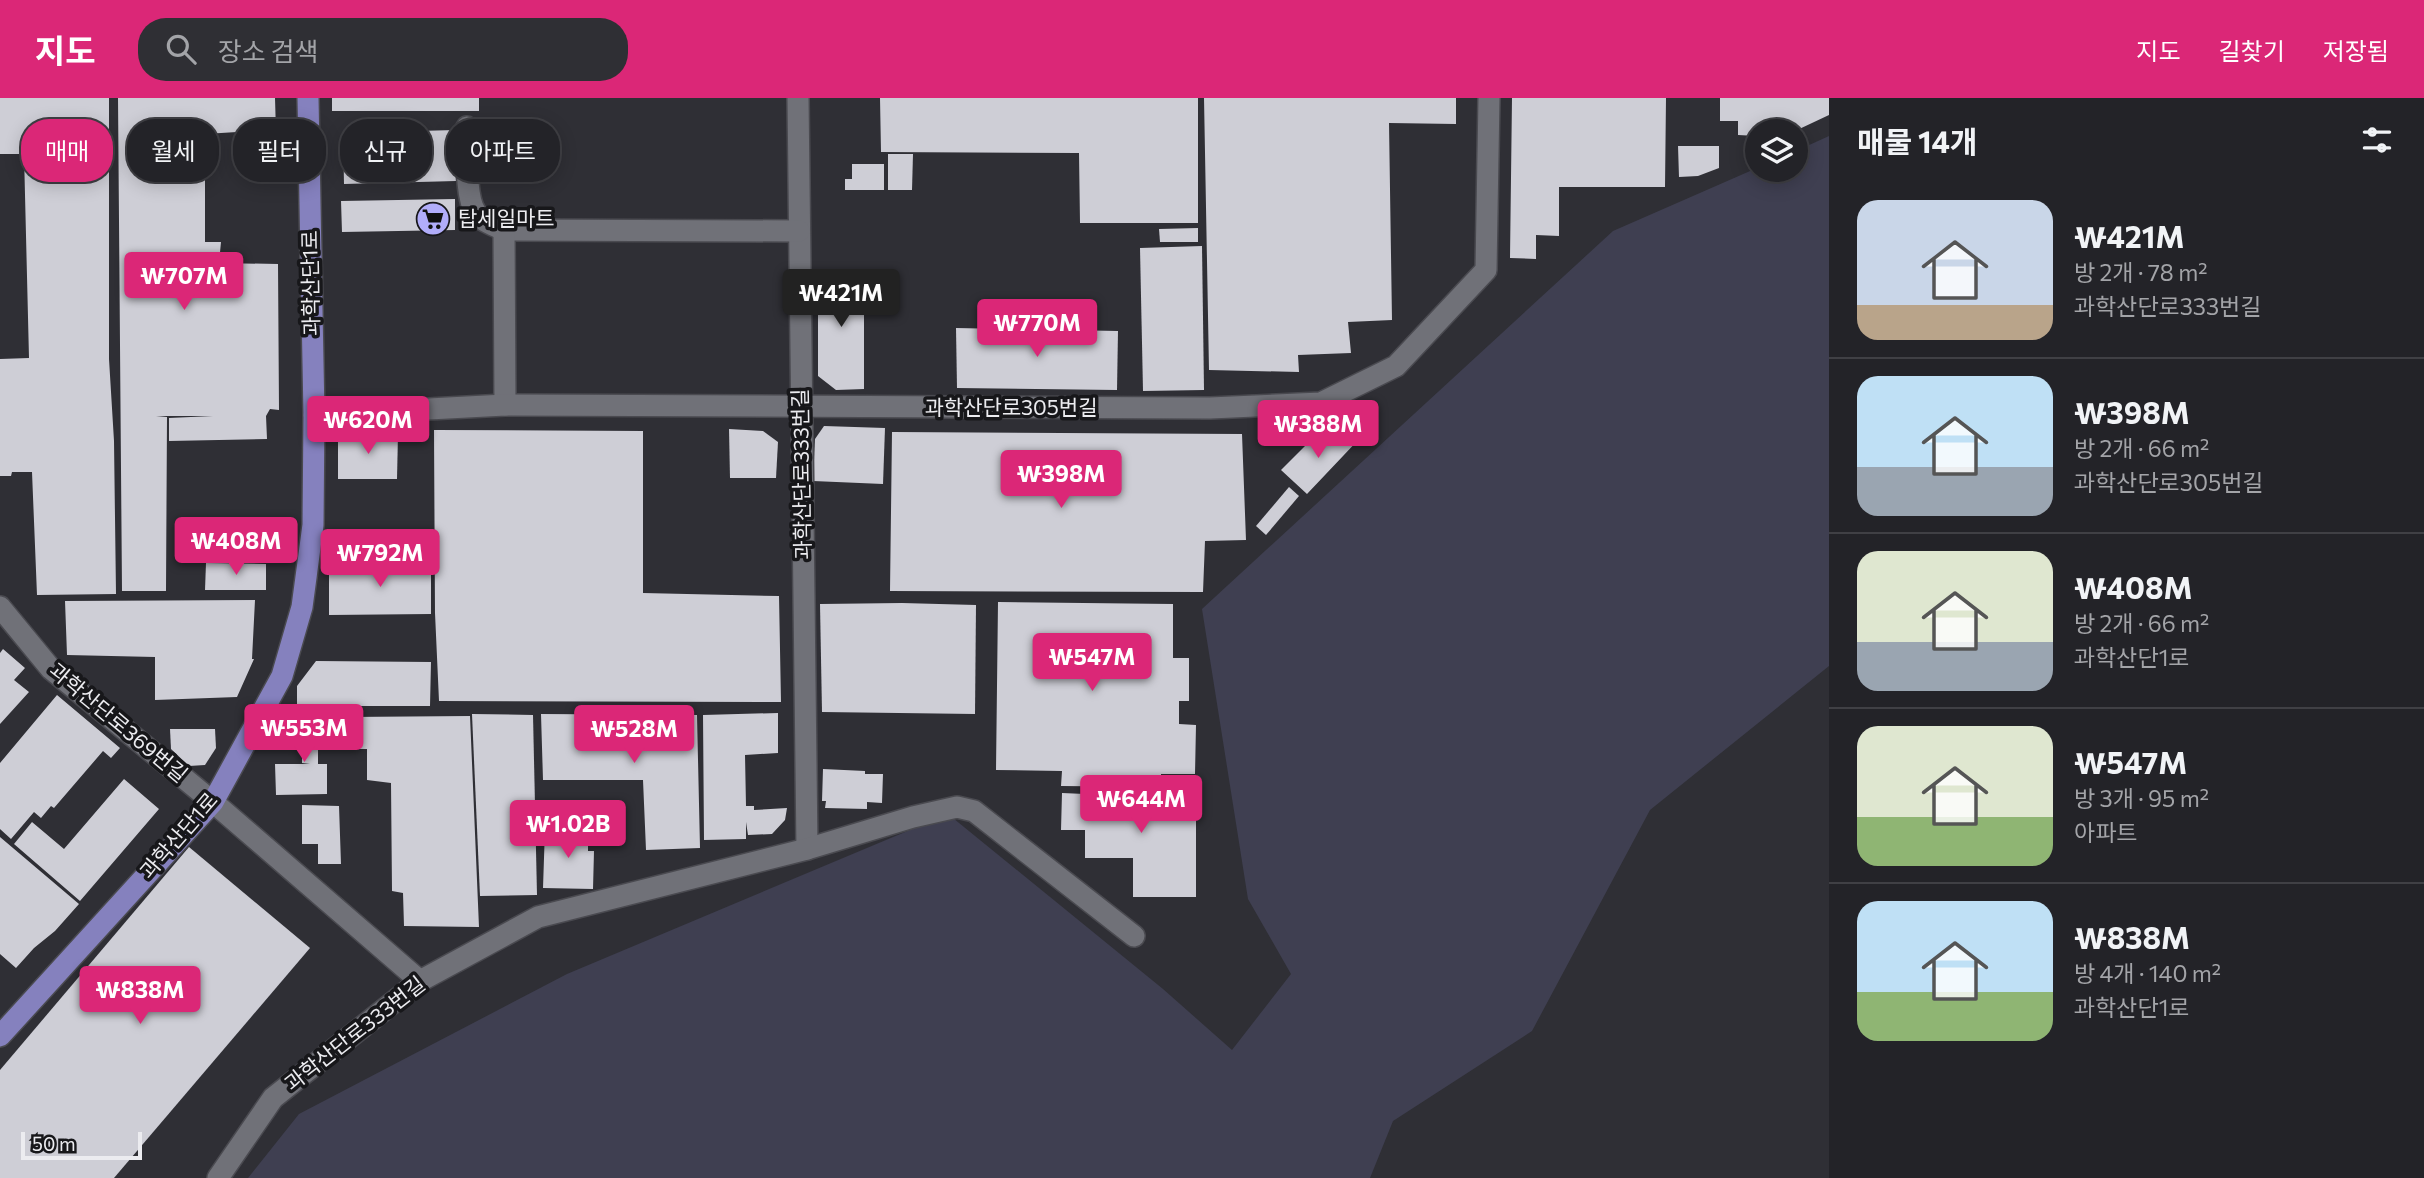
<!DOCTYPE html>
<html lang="ko">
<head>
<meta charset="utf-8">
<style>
	:root { --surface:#232328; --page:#2f2f34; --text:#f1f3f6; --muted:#a3a4a8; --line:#404045; --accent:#db2777 }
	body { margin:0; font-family:Commissioner,"Noto Sans KR",sans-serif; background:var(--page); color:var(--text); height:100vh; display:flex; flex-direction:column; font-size:26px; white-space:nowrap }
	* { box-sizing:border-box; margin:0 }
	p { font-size:23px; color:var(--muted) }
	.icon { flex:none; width:38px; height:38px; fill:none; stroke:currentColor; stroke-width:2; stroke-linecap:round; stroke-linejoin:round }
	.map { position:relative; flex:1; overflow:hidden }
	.panel { display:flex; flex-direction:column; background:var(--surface); width:595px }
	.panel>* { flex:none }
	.hud { position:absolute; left:21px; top:21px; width:665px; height:63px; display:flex; gap:14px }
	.buttons { position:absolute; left:1745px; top:21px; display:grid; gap:14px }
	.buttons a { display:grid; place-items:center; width:63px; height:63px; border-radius:50%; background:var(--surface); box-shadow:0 4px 18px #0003,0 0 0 2px var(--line); font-size:35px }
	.scale { position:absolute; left:21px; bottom:18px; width:121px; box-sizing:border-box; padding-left:7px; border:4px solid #ececf0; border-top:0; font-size:19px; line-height:24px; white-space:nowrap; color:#ececf0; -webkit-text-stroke:5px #17171a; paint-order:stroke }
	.price { position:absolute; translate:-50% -60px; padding:0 16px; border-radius:7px; background:var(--accent); color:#fff; font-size:23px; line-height:46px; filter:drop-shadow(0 2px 4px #0008) }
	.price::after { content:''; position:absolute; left:50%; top:42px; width:21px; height:16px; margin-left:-10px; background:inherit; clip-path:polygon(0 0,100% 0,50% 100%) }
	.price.active { background:#222; color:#fff }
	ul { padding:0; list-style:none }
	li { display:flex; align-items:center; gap:21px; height:175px; padding:0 28px }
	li+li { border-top:2px solid var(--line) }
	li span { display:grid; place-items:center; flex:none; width:196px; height:140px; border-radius:21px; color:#555 }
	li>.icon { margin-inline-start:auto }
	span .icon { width:84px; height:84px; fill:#fffc; stroke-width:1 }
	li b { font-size:30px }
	h2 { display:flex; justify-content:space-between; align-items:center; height:84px; padding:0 28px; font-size:30px }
	.pill { padding:0 24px; border-radius:28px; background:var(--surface); box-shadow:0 4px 18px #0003,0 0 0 2px var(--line); font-size:24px; line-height:63px }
	.pill.active { background:var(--accent); color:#fff }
	header { display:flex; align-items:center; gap:42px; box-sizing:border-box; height:98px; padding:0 35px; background:var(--accent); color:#fff }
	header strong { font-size:33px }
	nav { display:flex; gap:38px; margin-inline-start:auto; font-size:24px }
	.search { width:490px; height:63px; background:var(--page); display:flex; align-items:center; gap:18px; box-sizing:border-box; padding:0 24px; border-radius:28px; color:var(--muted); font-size:26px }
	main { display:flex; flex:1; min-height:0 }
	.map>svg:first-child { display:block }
	.green { fill:#3f3f51 }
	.building { fill:#ceced6 }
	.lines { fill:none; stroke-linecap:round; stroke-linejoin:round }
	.minor-casing { stroke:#4a4a50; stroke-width:24 }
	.major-casing { stroke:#4a4a50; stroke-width:24 }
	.minor { stroke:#707178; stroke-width:21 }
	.major { stroke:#8581be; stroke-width:21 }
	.labels { text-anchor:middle; stroke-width:7; stroke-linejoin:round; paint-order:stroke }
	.poi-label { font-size:21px; fill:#ececf0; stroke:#17171a; text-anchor:start }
	.street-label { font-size:21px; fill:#ececf0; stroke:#17171a }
</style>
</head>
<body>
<header>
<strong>지도</strong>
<div class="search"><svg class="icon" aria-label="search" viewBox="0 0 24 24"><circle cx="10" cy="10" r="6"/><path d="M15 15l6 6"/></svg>장소 검색</div>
<nav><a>지도</a><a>길찾기</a><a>저장됨</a></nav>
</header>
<main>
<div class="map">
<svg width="1829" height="1080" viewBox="0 0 1829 1080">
	<rect width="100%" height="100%" fill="#2f2f35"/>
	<!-- green -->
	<polygon class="green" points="1829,38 1829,568 1650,712 1532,933 1393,1023 1370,1080 248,1080 299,1016 567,876 948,716 1163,891 1232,952 1291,876 1248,801 1202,511 1613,133 1757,70 1757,72 1796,72 1796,53"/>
	<!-- building -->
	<g class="building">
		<polygon points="0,0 109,0 109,261 114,343 116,496 37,497 32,374 12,374 11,378 0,378 0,261 29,260 24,56 0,56"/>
		<polygon points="118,0 275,0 276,34 260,36 261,49 238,51 237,34 205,36 205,144 221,144 219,165 278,166 279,312 270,311 266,318 267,341 169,343 169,320 213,318 156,318 167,319 166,493 122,493"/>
		<rect x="332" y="0" width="147" height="13"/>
		<polygon points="880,0 1198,0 1198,125 1080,125 1079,55 881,54"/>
		<polygon points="1204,0 1456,0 1456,26 1389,25 1392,222 1348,224 1351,255 1298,257 1299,274 1209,272"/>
		<polygon points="1512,0 1666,0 1665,89 1559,89 1559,138 1536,137 1536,161 1510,160"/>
		<polygon points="1720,0 1829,0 1829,17 1795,33 1789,33 1791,23 1778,23 1778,33 1757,33 1757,38 1738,37 1738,23 1720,23"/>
		<polygon points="455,32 456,83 344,86 343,35"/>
		<polygon points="1678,48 1719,48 1719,70 1698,78 1679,79"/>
		<polygon points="888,56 913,56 912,92 888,92"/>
		<polygon points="852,66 884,66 884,92 845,92 845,81 852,81"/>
		<polygon points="455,101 455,132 342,134 341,103"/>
		<polygon points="1198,130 1198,144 1160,144 1159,131"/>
		<polygon points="1202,148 1204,292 1143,293 1140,150"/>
		<polygon points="818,173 864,174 864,291 836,292 818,278"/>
		<polygon points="956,230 1118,233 1117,292 957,290"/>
		<polygon points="824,328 885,330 883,386 813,383 815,341"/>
		<polygon points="729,331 763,333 778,344 776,380 730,380"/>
		<polygon points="434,332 643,333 643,495 779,498 781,604 439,603 435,515"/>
		<polygon points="1339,332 1347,338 1352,334 1361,339 1307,396 1281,372 1310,343 1312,344 1319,341 1323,345"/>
		<polygon points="351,333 398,336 397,381 338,381 338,344"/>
		<polygon points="892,334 1242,336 1246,442 1205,443 1203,494 890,493"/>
		<polygon points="1289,389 1299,398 1266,437 1256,428"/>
		<polygon points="206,465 266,466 266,492 205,492"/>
		<polygon points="329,466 431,466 431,516 329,517"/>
		<polygon points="255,502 252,561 254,561 237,599 155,602 155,559 67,557 65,503"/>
		<polygon points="998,504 1173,506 1173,560 1189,560 1189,603 1179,603 1179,626 1196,627 1195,676 1161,676 1161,689 1061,688 1062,673 996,672"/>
		<polygon points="902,505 976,507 975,616 822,614 820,506"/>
		<polygon points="3,551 25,570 14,582 29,594 0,626 0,555"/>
		<polygon points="316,563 431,564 430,608 333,608 333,614 316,614 316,610 297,610 297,588"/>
		<polygon points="57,597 120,650 111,660 103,653 54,710 51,708 41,720 34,714 11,741 0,731 0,665"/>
		<polygon points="778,615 778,655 745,657 746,708 754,708 754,712 787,710 785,722 772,736 748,737 746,724 746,741 704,742 703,617"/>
		<polygon points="472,616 533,617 537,797 480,798"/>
		<polygon points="541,616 697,617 700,750 646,752 643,682 543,682"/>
		<polygon points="470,618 479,829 404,828 403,795 392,793 391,685 367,682 367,651 346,651 348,619"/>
		<polygon points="296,619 318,619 318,666 327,666 327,696 276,697 275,666 310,666 302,665 302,644 296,644"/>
		<polygon points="170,631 215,631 216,650 205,667 189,668 171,651"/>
		<polygon points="823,671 865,673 865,676 883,676 882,705 867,704 867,711 825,710 826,703 822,703"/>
		<polygon points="124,681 159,711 80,803 14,746 32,724 64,751"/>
		<polygon points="1085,692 1196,692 1196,799 1133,799 1133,760 1085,760 1085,732 1061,732 1062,695 1085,696"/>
		<polygon points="302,707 339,708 341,766 318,766 318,746 302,746"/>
		<polygon points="545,730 588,732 588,753 594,753 593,791 543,790"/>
		<polygon points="0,739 79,806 55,833 34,850 16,870 0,856"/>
		<polygon points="189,749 310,850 114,1080 0,1080 0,972"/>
	</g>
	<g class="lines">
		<defs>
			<g id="minor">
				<polyline points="798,0 807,751"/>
				<path d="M467 29C468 51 464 98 476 115 482 124 494 127 504 132L799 133"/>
				<polyline points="504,132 505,307"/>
				<polyline points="314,317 505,307 1210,310 1321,305 1396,268 1486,172 1489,0"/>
				<polyline points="0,509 51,571 213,704 420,883"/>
				<polyline points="218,1080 273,1000 420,883 538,819 807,751 913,719 957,709 974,713 1134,838"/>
			</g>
			<polyline id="major" points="0,938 213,704 282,578 302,509 313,427 314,317 308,0"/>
		</defs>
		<!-- minor casing -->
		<use href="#minor" class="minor-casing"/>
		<!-- major casing -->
		<use href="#major" class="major-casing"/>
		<!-- minor -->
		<use href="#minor" class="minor"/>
		<!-- major -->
		<use href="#major" class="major"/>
	</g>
	<!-- icons -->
	<defs>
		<symbol id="supermarket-disc" viewBox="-11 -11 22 22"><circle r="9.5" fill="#b1adfa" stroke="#17171a"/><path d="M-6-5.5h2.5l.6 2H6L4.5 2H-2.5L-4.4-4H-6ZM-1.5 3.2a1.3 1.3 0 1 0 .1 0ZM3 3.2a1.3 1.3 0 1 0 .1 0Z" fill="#111"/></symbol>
	</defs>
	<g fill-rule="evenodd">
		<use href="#supermarket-disc" x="414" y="102" width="38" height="38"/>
	</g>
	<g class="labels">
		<!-- poi labels -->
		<g class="poi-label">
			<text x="458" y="128">탑세일마트</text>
		</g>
		<!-- street labels -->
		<g class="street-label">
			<text transform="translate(311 185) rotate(-91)" y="7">과학산단1로</text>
			<text x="1011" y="317">과학산단로305번길</text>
			<text transform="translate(802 376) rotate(-91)" y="7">과학산단로333번길</text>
			<text transform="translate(118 625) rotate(40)" y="7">과학산단로369번길</text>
			<text transform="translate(179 738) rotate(-49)" y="7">과학산단1로</text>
			<text transform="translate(355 936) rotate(-38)" y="7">과학산단로333번길</text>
		</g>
	</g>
</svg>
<div class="buttons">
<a><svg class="icon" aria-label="layers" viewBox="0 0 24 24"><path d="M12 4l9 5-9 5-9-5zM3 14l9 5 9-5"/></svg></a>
</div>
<div class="scale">50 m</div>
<b class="price" style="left:184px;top:214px">₩707M</b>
<b class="price active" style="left:841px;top:231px">₩421M</b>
<b class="price" style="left:1037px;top:261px">₩770M</b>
<b class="price" style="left:368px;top:358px">₩620M</b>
<b class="price" style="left:1318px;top:362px">₩388M</b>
<b class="price" style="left:1061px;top:412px">₩398M</b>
<b class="price" style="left:236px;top:479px">₩408M</b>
<b class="price" style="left:380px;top:491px">₩792M</b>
<b class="price" style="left:1092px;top:595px">₩547M</b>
<b class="price" style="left:304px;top:666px">₩553M</b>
<b class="price" style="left:634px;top:667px">₩528M</b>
<b class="price" style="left:1141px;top:737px">₩644M</b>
<b class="price" style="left:568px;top:762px">₩1.02B</b>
<b class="price" style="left:140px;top:928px">₩838M</b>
<div class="hud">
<a class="pill active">매매</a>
<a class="pill">월세</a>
<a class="pill">필터</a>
<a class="pill">신규</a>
<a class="pill">아파트</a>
</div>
</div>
<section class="panel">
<h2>매물 14개<svg class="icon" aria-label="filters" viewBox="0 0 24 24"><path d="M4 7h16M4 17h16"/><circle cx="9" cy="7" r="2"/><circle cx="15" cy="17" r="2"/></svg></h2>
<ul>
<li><span style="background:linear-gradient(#c9d6e8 75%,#b9a48a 0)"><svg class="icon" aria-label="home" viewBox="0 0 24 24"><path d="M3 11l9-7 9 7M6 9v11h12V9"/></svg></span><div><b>₩421M</b><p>방 2개 · 78 m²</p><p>과학산단로333번길</p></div></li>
<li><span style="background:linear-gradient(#bfe0f5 65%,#9aa5b1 0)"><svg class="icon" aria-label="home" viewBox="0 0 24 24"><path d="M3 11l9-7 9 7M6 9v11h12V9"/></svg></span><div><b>₩398M</b><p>방 2개 · 66 m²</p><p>과학산단로305번길</p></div></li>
<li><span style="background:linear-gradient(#dfe7d0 65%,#9aa5b1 0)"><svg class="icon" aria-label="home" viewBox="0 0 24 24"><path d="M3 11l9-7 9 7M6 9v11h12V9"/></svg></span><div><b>₩408M</b><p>방 2개 · 66 m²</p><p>과학산단1로</p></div></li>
<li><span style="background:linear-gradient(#dfe7d0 65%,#8fb573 0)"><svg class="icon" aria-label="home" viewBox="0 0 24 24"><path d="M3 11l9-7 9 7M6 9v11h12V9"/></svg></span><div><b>₩547M</b><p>방 3개 · 95 m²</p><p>아파트</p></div></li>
<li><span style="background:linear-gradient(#bfe0f5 65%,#8fb573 0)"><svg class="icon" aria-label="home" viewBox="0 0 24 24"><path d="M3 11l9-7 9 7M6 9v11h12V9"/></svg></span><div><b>₩838M</b><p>방 4개 · 140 m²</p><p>과학산단1로</p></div></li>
</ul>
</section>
</main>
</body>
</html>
